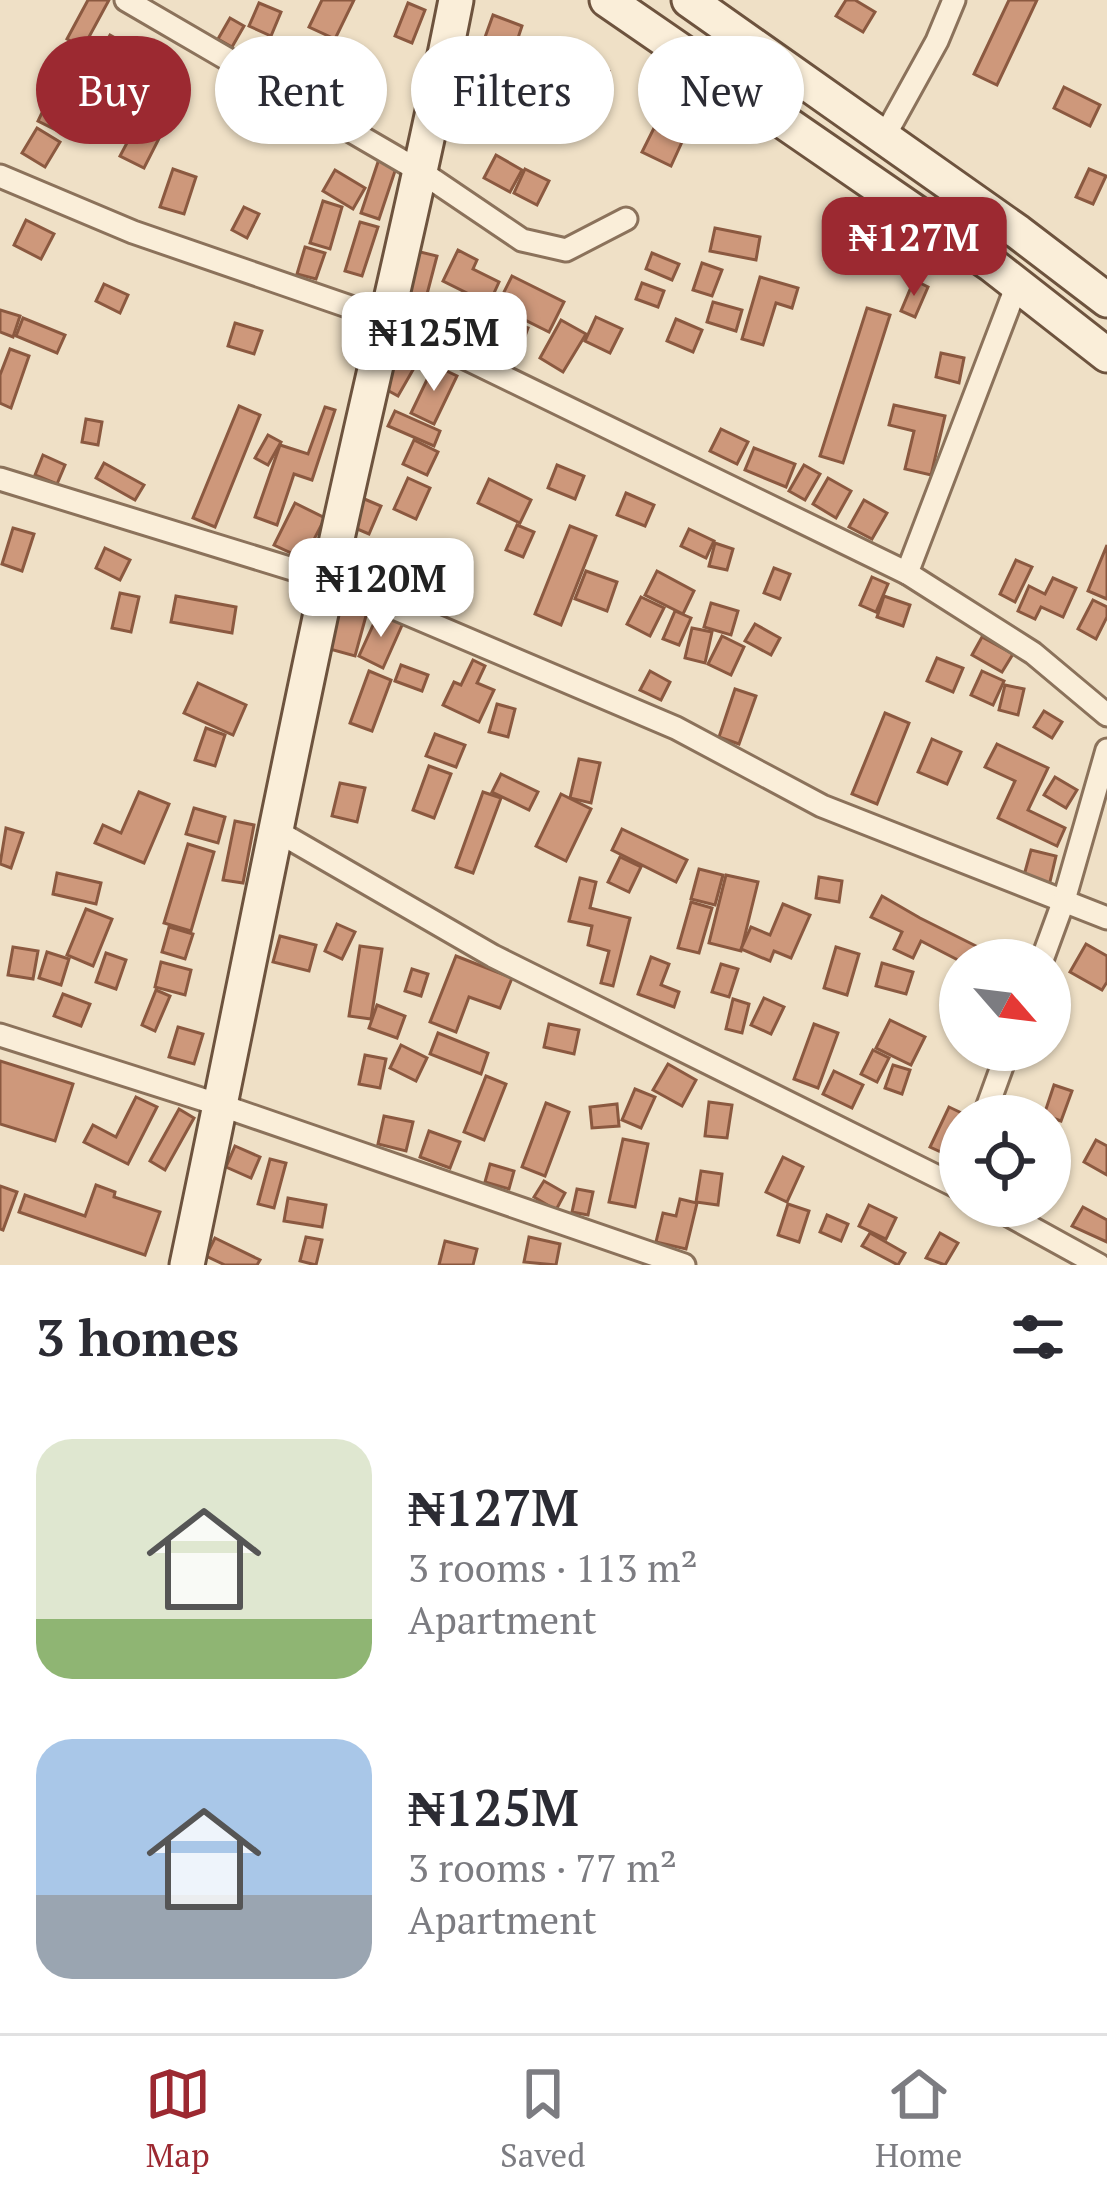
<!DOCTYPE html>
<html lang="en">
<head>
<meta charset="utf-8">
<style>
	:root { --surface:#fff; --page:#f2f2f3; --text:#2b2b33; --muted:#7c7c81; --line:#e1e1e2; --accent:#9c2931 }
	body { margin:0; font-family:"PT Serif",serif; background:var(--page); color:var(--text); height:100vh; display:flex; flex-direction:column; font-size:45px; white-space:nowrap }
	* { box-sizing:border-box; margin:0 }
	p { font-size:39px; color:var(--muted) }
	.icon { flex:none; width:66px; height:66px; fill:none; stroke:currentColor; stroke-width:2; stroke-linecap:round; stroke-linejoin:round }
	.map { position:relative; height:1265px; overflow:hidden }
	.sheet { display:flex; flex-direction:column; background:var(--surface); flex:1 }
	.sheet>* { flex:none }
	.banner { position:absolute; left:36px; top:36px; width:1035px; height:108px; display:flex; gap:24px }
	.needle { width:78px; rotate:118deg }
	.controls { position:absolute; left:939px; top:939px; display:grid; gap:24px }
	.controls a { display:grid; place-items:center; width:132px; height:132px; border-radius:50%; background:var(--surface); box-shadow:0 3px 9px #0004; font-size:60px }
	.price { position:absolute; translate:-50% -102px; padding:0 27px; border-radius:24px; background:#fff; color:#222; font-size:39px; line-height:78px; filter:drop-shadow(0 3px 6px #0008) }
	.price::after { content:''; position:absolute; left:50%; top:72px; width:36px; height:27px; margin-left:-18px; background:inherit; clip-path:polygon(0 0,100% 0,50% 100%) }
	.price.on { background:var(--accent); color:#fff }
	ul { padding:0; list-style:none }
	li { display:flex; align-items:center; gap:36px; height:300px; padding:0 36px }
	li span { display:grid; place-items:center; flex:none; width:336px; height:240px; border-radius:36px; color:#555 }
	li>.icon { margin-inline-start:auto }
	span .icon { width:144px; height:144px; fill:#fffc; stroke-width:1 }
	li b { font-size:51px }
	h2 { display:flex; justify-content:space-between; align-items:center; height:144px; padding:0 36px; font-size:51px }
	.pill { padding:0 42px; border-radius:54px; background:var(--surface); box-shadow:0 3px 9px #0004; font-size:42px; line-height:108px }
	.pill.on { background:var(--accent); color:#fff }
	.tab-bar { display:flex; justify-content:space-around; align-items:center; height:168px; border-top:3px solid var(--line); background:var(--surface); font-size:33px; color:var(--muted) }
	.tab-bar a { display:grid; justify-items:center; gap:6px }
	.tab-bar .on { color:var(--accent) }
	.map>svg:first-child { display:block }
	.building { fill:#ce987b; stroke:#8b5940; stroke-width:3 }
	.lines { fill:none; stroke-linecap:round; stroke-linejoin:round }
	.street-casing { stroke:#8b725b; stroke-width:27 }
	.secondary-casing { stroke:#6d533e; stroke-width:39 }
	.street { stroke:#faeed9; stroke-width:21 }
	.secondary { stroke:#faeed9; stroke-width:33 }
</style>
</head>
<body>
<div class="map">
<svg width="1107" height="1265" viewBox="0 0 1107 1265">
	<rect width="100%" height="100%" fill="#efe0c6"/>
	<!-- building -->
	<g class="building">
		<polygon points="88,0 109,0 83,48 67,39"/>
		<polygon points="322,0 354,0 335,39 309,27"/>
		<polygon points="846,0 855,0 875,12 863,32 836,16"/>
		<polygon points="1009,0 1037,0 997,85 974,74"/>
		<polygon points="259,3 281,12 271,36 249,26"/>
		<polygon points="408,3 425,10 412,43 395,36"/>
		<polygon points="493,15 522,26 514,50 484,40"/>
		<polygon points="230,18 244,26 232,47 218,39"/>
		<polygon points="110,35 163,65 152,83 100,53"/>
		<polygon points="331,38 354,50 329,102 305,90"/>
		<polygon points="272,45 295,60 284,76 261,62"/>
		<polygon points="594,64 609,71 598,97 583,91"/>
		<polygon points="681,66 704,82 694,97 671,80"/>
		<polygon points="1064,87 1100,105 1090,126 1054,108"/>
		<polygon points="156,88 179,99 144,168 120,156"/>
		<polygon points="49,98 75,111 64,134 38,121"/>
		<polygon points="37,128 60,142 45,167 22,153"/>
		<polygon points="654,128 682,142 671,166 642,152"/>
		<polygon points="381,153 399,159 379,219 361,213"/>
		<polygon points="496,155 522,170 510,192 484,178"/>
		<polygon points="173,169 196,177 184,214 160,207"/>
		<polygon points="525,169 549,181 537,205 514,193"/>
		<polygon points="1089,169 1106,176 1093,204 1076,197"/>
		<polygon points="335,170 365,188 353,209 323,191"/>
		<polygon points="323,201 342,207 330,249 310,243"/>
		<polygon points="244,207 259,214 247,238 232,230"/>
		<polygon points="26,220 54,234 41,259 14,245"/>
		<polygon points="360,222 378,227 362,276 345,271"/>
		<polygon points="715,228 760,237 756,260 710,251"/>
		<polygon points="858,228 880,238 868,265 846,254"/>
		<polygon points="305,247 325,253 316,279 297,274"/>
		<polygon points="412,250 437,256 420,321 395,314"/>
		<polygon points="458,250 477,260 473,269 499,282 489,304 443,281"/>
		<polygon points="652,253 679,264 672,280 646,269"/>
		<polygon points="702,263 722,270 712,296 693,290"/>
		<polygon points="512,276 564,302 549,332 497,306"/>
		<polygon points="760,277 798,288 792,308 776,303 763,345 742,339"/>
		<polygon points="914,280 928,287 915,317 901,311"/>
		<polygon points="642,283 664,291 658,307 636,299"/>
		<polygon points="104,284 128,295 120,313 96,301"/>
		<polygon points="713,302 742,310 736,331 707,322"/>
		<polygon points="867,308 890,315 843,463 820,456"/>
		<polygon points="0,310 20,316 13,337 0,332"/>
		<polygon points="596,317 622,329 610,353 585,341"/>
		<polygon points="23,318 65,335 57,353 16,336"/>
		<polygon points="676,319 702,330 693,352 667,341"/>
		<polygon points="561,320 586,334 563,372 540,358"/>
		<polygon points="508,321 528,328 519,353 500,346"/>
		<polygon points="235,323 262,331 254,354 228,346"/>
		<polygon points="10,349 29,356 11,408 0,403 0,375"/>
		<polygon points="398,350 418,361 398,396 378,385"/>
		<polygon points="941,353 964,358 959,383 936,377"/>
		<polygon points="434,365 457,376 434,424 411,413"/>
		<polygon points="894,405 945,416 931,475 905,469 914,431 889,425"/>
		<polygon points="239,406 260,415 215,527 193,518"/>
		<polygon points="325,407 335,410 312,480 294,474 277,525 255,517 280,445 308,454"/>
		<polygon points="395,411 440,431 434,446 388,426"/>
		<polygon points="86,419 102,422 98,445 82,442"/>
		<polygon points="721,429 748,442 737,464 710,451"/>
		<polygon points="268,435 281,442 268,465 255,458"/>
		<polygon points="414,440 438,452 427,475 403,464"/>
		<polygon points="754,448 795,464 786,487 745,470"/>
		<polygon points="43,455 65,465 57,484 35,475"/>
		<polygon points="104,463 144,485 135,500 96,478"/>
		<polygon points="557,465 584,476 575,499 548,488"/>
		<polygon points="804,465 820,474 805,500 789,491"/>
		<polygon points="408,478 430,488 416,519 394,509"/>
		<polygon points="828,478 851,491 836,518 813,504"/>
		<polygon points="489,479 531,500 520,523 478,503"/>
		<polygon points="626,493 654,505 645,526 617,515"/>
		<polygon points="362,498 381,506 369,534 350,526"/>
		<polygon points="864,500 887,513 872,539 849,527"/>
		<polygon points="295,503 325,518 304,559 274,545"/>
		<polygon points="517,525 534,532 523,557 506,550"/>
		<polygon points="570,526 596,536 561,625 535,614"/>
		<polygon points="13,528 34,534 22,571 2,564"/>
		<polygon points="689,529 714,541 706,558 681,546"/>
		<polygon points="715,543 733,549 727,570 709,566"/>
		<polygon points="1107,545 1107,599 1088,591"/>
		<polygon points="105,548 130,560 120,580 96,568"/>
		<polygon points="1016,560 1032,567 1015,602 1000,594"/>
		<polygon points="774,568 790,574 780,599 764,593"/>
		<polygon points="586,571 617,582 607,611 575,599"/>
		<polygon points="657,571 694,591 683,614 645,595"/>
		<polygon points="872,577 888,584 876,612 860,605"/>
		<polygon points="1053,578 1076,588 1063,617 1041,607 1035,619 1018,611 1029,586 1045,594"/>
		<polygon points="120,593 139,597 131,632 112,628"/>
		<polygon points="176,596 236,607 232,633 171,622"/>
		<polygon points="884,596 910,605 903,626 877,617"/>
		<polygon points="340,597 369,605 355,656 326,648"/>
		<polygon points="641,597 664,608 650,636 627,624"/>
		<polygon points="1093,600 1107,607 1107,617 1096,639 1078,629"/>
		<polygon points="711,603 738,611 731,635 704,627"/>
		<polygon points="675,611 691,618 679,645 663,639"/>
		<polygon points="379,612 403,623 383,668 359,656"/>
		<polygon points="755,624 780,638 771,655 745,641"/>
		<polygon points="692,628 712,632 705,663 685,658"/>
		<polygon points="722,636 744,647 731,675 708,664"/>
		<polygon points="982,637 1013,654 1002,672 972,655"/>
		<polygon points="937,658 963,668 953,692 927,681"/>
		<polygon points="473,660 485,666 477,683 494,690 479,722 443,705 454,682 461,685"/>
		<polygon points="401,665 428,675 422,691 395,681"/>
		<polygon points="369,671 391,680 372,731 350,723"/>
		<polygon points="650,671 670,682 661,700 640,690"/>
		<polygon points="982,671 1004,681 993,705 971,695"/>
		<polygon points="198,683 246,705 233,735 184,713"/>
		<polygon points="1005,685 1024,689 1018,715 999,710"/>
		<polygon points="735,689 756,696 739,744 719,737"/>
		<polygon points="497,704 515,709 508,737 489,732"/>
		<polygon points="1044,711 1062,722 1052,738 1034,727"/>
		<polygon points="885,713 909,723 877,804 852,794"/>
		<polygon points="206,728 225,735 215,766 195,760"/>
		<polygon points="435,734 465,745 456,767 426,756"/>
		<polygon points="932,739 961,752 947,784 918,772"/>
		<polygon points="997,744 1048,768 1028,810 1065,828 1057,846 998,818 1015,781 985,767"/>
		<polygon points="579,759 600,763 591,803 570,798"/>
		<polygon points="429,766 451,774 434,818 413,810"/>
		<polygon points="501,774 538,792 529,810 492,792"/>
		<polygon points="1055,777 1077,790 1066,808 1044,795"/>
		<polygon points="340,783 365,788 357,822 332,816"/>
		<polygon points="139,792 169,804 144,863 95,843 103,825 121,833"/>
		<polygon points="483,792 501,798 473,873 456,867"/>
		<polygon points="561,794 591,809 566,861 536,846"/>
		<polygon points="194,808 225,817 218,843 186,834"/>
		<polygon points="235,821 254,825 243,883 223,880"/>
		<polygon points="6,828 23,833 11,868 0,864"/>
		<polygon points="622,829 687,860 676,882 612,850"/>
		<polygon points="188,844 214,852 191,931 164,923"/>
		<polygon points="1031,850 1056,856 1049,886 1023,879"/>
		<polygon points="620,857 641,867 629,892 608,882"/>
		<polygon points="699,869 723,875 715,905 691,899"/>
		<polygon points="57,873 101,883 96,904 53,894"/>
		<polygon points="726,875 758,882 741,951 709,943"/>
		<polygon points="819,877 842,881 839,902 816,898"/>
		<polygon points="580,878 596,882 590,908 630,918 613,986 601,983 609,951 588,945 592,926 569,921"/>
		<polygon points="882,896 920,918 1004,960 960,961 921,941 913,958 894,949 902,932 871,917"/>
		<polygon points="691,902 712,908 699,953 678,948"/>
		<polygon points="783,904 810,915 791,958 774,951 770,961 741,949 751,927 770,935"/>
		<polygon points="86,909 112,919 93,966 67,955"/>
		<polygon points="337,924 355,932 342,959 325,951"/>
		<polygon points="169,927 193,934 185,959 162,952"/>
		<polygon points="280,936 316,945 309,971 273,962"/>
		<polygon points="1086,944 1107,956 1107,982 1102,990 1070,972"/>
		<polygon points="360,946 382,949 371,1019 349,1016"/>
		<polygon points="13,947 38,951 33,979 8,975"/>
		<polygon points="836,947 859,954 847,995 824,988"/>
		<polygon points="47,952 69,959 61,985 39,978"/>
		<polygon points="106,953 126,960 116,989 96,982"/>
		<polygon points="456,956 512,978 500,1008 469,997 456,1032 430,1022"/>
		<polygon points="651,957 669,964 661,985 679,992 674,1007 638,994"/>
		<polygon points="161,962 191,970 185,995 155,987"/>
		<polygon points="882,963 913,972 906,994 876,986"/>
		<polygon points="721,964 738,969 729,997 712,992"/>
		<polygon points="412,969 428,974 421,996 405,991"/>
		<polygon points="156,990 170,996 155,1031 142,1025"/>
		<polygon points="63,994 90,1004 81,1026 54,1016"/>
		<polygon points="764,998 784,1007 771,1034 751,1025"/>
		<polygon points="733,999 749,1004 742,1033 726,1029"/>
		<polygon points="377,1005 405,1016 397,1038 369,1028"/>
		<polygon points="890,1020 925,1037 911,1065 876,1048"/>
		<polygon points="549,1024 579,1030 574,1054 544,1047"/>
		<polygon points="814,1024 838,1033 818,1088 794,1079"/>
		<polygon points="178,1027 203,1034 194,1064 169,1057"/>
		<polygon points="438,1033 488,1053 481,1074 430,1054"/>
		<polygon points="401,1045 427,1058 416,1081 390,1068"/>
		<polygon points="873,1050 889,1058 877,1082 861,1074"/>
		<polygon points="365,1055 386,1059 380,1088 359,1084"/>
		<polygon points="0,1061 73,1084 55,1141 0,1124"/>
		<polygon points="668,1064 696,1080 682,1106 653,1090"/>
		<polygon points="893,1065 910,1070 902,1094 885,1088"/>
		<polygon points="834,1071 863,1085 852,1108 823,1094"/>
		<polygon points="486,1076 506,1084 484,1140 464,1132"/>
		<polygon points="1054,1085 1072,1091 1061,1121 1044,1115"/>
		<polygon points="635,1089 655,1097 641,1128 622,1120"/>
		<polygon points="136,1097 157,1107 128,1164 84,1142 93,1125 116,1137"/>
		<polygon points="709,1102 732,1105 727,1138 705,1136"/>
		<polygon points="546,1103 569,1112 545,1176 522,1167"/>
		<polygon points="617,1104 619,1126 592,1128 590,1107"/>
		<polygon points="949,1107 968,1116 960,1116 960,1145 954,1158 930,1147"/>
		<polygon points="179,1109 194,1118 165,1170 150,1161"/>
		<polygon points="384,1116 413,1122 406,1151 378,1144"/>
		<polygon points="429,1131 460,1142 450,1168 420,1157"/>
		<polygon points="623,1139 648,1144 635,1207 609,1202"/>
		<polygon points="1096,1140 1107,1146 1107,1175 1084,1162"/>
		<polygon points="235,1146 260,1157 251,1178 226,1167"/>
		<polygon points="783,1157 803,1167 787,1202 766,1192"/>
		<polygon points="270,1159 286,1163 274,1208 258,1204"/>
		<polygon points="490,1164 514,1171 509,1189 485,1182"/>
		<polygon points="701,1171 722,1174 718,1205 696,1202"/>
		<polygon points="544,1181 565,1193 556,1210 534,1197"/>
		<polygon points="96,1185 115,1192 114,1197 160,1212 145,1255 19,1212 25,1195 85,1216"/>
		<polygon points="0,1186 17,1192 3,1230 0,1229"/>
		<polygon points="577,1189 593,1192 588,1215 572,1212"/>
		<polygon points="288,1198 326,1205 322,1227 284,1221"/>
		<polygon points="680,1199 697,1203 686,1249 656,1242 663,1213 676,1216"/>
		<polygon points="788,1204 809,1211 799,1242 778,1235"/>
		<polygon points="869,1205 896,1218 886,1239 859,1226"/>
		<polygon points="1083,1207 1107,1220 1107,1242 1072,1226"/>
		<polygon points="827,1215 848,1224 841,1241 820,1232"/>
		<polygon points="870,1233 905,1253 898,1265 862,1246"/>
		<polygon points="940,1233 958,1243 945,1265 926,1258"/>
		<polygon points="306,1237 322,1240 316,1265 300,1261"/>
		<polygon points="529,1237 560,1244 556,1265 524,1262"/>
		<polygon points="215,1238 260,1260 257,1265 225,1265 206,1256"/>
		<polygon points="445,1241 477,1249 473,1265 439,1265"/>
	</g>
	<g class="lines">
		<defs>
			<g id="street">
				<polyline points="126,0 423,173 522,240 566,250 626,219"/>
				<polyline points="884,137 937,41 954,0"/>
				<polyline points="0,176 133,232 385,319 907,573"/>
				<polyline points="1017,285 907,573 1033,653 1107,715"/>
				<polyline points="0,479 328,580 676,728 822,806 1107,918"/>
				<polyline points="275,830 493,956 960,1188"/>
				<polyline points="1042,960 1064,900 1107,750"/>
				<polyline points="0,1035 220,1105 684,1265"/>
				<polyline points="984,1116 1008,1050"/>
				<polyline points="992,1206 1099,1265"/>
			</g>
			<g id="secondary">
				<polyline points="607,0 992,265 1107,355"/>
				<polyline points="689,0 1018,232 1107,300"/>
				<path d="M187 1265C238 1021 285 777 338 534 377 355 421 179 456 0"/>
			</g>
		</defs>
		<!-- street casing -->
		<use href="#street" class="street-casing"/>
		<!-- secondary casing -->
		<use href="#secondary" class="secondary-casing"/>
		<!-- street -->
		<use href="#street" class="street"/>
		<!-- secondary -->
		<use href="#secondary" class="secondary"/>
	</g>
</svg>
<div class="controls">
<a><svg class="needle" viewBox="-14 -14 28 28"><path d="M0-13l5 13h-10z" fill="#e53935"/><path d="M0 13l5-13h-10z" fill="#7c7c81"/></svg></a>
<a><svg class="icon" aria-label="locate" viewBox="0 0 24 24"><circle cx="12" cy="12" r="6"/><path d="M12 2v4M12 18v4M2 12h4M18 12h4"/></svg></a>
</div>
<b class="price on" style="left:914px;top:299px">₦127M</b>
<b class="price" style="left:434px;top:394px">₦125M</b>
<b class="price" style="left:381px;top:640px">₦120M</b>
<div class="banner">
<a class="pill on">Buy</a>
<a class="pill">Rent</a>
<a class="pill">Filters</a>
<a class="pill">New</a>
</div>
</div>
<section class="sheet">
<h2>3 homes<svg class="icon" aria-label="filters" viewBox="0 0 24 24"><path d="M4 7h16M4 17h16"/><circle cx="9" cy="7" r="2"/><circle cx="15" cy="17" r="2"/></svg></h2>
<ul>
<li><span style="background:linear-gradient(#dfe7d0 75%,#8fb573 0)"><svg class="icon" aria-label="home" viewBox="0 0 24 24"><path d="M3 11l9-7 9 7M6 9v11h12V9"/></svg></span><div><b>₦127M</b><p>3 rooms · 113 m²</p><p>Apartment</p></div></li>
<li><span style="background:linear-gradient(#a9c7e8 65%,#9aa5b1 0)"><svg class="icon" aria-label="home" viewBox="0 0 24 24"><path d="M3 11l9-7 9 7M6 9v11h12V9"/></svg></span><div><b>₦125M</b><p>3 rooms · 77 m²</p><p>Apartment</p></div></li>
</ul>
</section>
<nav class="tab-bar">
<a class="on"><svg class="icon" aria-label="map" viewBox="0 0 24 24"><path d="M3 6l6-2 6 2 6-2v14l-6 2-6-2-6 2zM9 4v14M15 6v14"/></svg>Map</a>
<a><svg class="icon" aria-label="saved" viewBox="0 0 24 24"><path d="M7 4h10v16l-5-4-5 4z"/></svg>Saved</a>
<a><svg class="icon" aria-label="home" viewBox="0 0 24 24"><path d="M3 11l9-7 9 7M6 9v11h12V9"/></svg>Home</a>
</nav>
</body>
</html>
